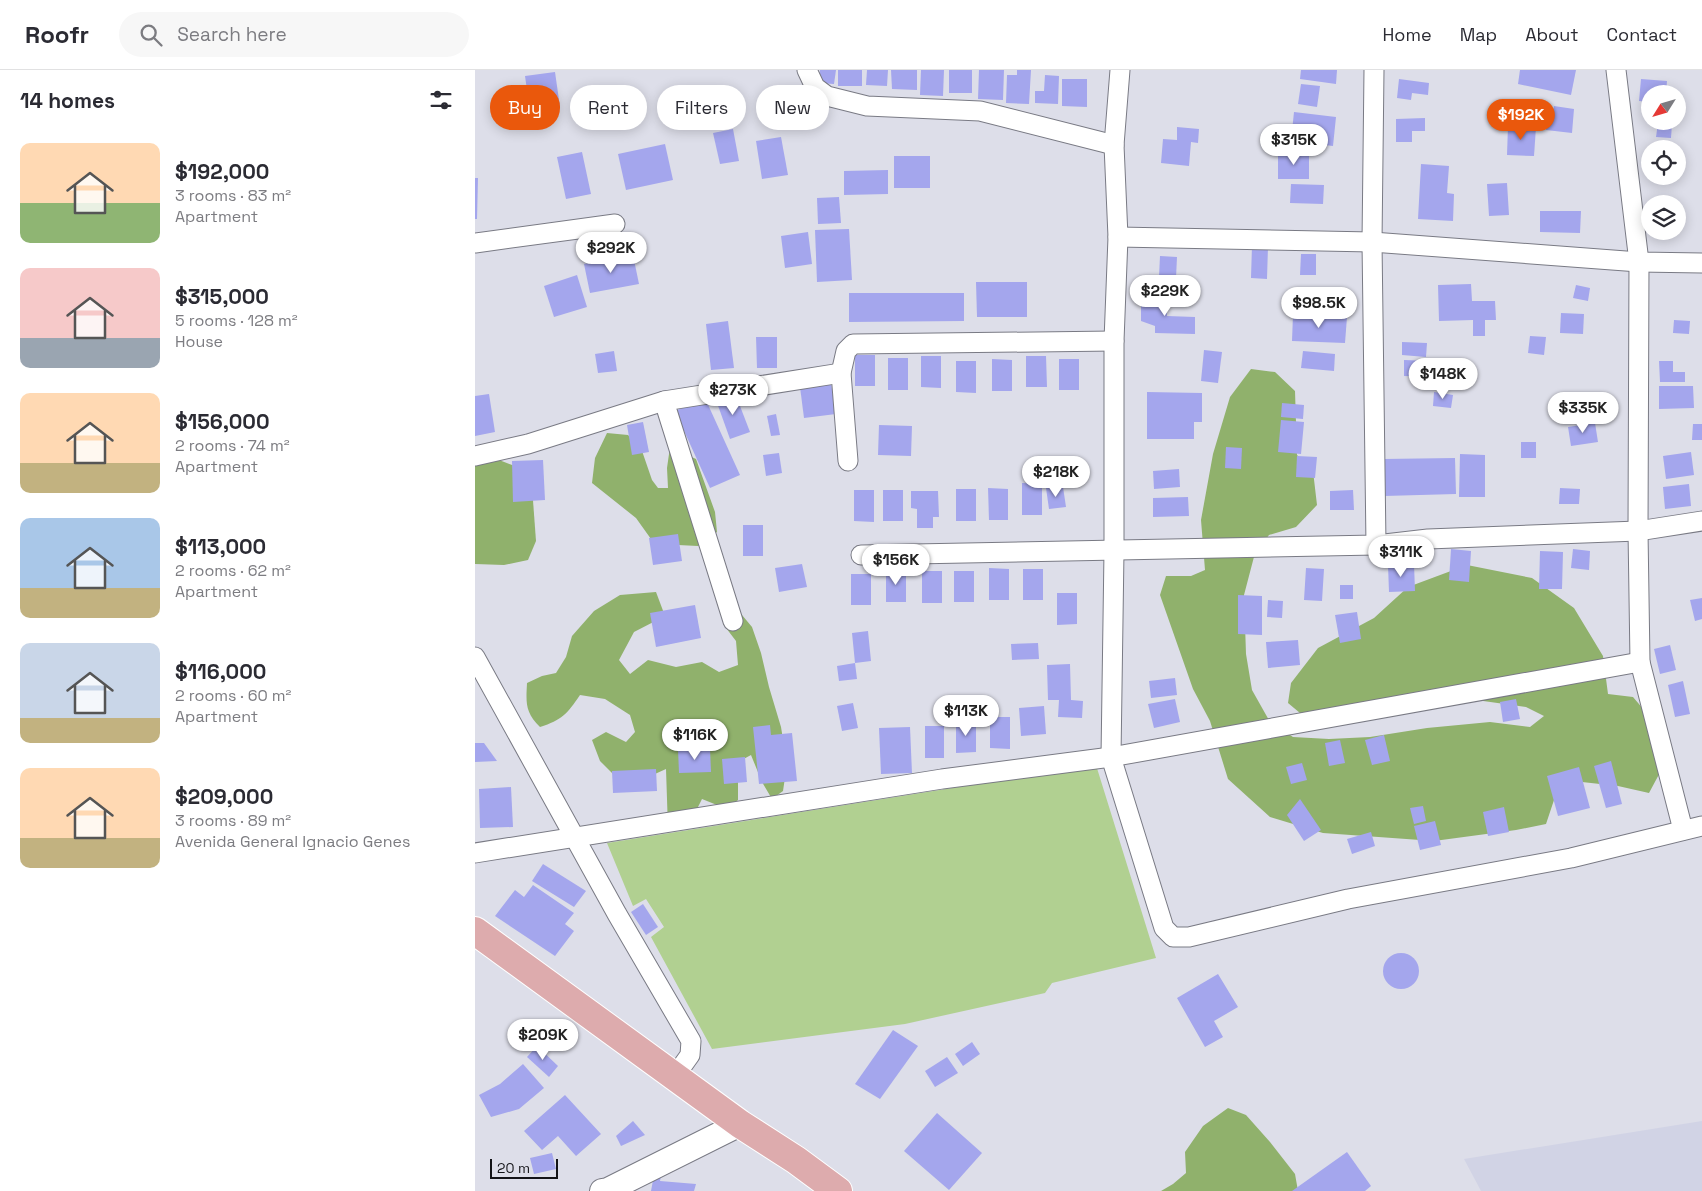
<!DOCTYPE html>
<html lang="en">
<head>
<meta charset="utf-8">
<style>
	:root { --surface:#fff; --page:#f7f7f7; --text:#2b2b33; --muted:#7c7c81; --line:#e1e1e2; --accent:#ea580c }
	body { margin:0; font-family:"Space Grotesk",sans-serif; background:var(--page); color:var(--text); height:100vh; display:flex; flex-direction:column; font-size:19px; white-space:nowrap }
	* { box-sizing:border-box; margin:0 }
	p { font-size:16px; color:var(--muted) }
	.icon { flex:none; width:28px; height:28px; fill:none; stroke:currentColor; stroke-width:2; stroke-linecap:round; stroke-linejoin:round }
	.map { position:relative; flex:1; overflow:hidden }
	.sheet { display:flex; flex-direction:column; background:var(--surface); width:475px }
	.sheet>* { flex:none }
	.guide { position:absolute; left:15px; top:15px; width:475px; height:45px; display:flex; gap:10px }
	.needle { width:32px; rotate:233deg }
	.controls { position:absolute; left:1166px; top:15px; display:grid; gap:10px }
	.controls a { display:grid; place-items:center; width:45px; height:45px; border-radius:50%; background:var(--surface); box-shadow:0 2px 12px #0003; font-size:25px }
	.scale { position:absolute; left:15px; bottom:12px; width:68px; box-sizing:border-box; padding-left:5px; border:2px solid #131317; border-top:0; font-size:14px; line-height:18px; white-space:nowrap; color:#131317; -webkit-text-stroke:4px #dddee9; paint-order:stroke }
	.price { position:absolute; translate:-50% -42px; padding:0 11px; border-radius:18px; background:#fff; color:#222; font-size:16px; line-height:32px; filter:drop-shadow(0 1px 2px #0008) }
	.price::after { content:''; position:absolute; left:50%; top:30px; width:15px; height:11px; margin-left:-8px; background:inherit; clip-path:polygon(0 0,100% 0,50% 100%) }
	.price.on { background:var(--accent); color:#fff }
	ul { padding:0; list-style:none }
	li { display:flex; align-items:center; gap:15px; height:125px; padding:0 20px }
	li span { display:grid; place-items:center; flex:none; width:140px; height:100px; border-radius:10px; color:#555 }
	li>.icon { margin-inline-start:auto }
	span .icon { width:60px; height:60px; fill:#fffc; stroke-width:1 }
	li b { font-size:21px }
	h2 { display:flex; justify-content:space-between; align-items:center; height:60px; padding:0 20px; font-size:21px }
	.chip { padding:0 18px; border-radius:22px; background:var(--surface); box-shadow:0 2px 12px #0003; font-size:18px; line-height:45px }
	.chip.on { background:var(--accent); color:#fff }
	header { display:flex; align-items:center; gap:30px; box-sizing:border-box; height:70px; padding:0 25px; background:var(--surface); border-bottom:1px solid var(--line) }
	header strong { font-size:24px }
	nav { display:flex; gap:28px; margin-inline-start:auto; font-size:18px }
	.search { width:350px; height:45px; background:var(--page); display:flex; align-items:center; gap:12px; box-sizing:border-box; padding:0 18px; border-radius:28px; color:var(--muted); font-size:19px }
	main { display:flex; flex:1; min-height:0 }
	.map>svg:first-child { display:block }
	.built { fill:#d1d3e5 }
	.green { fill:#b1d091 }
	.forest { fill:#90b16c }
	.building { fill:#a4a6ed }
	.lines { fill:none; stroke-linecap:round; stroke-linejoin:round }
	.minor-casing { stroke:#797a84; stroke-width:21 }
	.tertiary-casing { stroke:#797a84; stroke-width:26 }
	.primary-casing { stroke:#fff; stroke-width:30 }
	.minor { stroke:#fff; stroke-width:19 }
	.tertiary { stroke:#fff; stroke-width:24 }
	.primary { stroke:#ddabad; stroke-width:28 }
</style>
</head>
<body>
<header>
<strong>Roofr</strong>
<div class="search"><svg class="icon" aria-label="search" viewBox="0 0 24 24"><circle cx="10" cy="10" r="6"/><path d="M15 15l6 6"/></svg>Search here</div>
<nav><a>Home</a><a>Map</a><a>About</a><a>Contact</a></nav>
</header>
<main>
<section class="sheet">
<h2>14 homes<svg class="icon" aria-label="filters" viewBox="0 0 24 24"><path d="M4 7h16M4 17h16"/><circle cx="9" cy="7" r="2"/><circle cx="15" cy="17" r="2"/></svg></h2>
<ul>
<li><span style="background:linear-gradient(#ffd9b3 60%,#8fb573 0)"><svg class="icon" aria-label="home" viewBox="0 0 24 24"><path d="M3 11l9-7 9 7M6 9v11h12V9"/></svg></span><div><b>$192,000</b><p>3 rooms · 83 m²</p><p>Apartment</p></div></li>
<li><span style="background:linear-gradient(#f6c9c9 70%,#9aa5b1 0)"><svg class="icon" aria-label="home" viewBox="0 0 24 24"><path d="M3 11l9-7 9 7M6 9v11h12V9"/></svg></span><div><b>$315,000</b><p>5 rooms · 128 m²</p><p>House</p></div></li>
<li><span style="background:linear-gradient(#ffd9b3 70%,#c2b280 0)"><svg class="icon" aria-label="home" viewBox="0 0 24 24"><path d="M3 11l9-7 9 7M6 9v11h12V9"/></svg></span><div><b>$156,000</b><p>2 rooms · 74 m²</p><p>Apartment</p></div></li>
<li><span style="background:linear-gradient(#a9c7e8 70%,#c2b280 0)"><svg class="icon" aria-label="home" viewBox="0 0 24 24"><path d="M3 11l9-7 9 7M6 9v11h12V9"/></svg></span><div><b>$113,000</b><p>2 rooms · 62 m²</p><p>Apartment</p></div></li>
<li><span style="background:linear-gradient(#c9d6e8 75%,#c2b280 0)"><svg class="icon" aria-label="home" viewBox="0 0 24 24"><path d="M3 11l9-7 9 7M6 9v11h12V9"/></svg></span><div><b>$116,000</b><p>2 rooms · 60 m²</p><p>Apartment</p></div></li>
<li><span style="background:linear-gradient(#ffd9b3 70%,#c2b280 0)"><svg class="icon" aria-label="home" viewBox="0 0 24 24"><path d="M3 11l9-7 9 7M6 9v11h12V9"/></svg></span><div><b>$209,000</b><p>3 rooms · 89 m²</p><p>Avenida General Ignacio Genes</p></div></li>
</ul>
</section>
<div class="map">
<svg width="1227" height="1121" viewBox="0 0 1227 1121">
	<rect width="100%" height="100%" fill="#dddee9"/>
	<!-- built -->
	<polygon class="built" points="1227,1051 1227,1121 1006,1121 989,1089"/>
	<!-- green -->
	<polygon class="green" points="621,695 681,888 577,913 570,923 430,954 237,979 176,867 189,857 171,829 158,836 132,773"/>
	<!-- forest -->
	<g class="forest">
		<polygon points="776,299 800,302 820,321 822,385 838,401 842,435 821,457 794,465 780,483 769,525 771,584 777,620 795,652 818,667 854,669 895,667 952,658 1015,652 1055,657 1069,646 1051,637 994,629 831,648 813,633 816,613 843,578 899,548 933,517 992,495 1057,508 1099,538 1128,586 1133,624 1158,627 1175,647 1196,682 1174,723 1143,716 1098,711 1080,727 1071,754 1041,760 959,771 848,763 795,747 753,709 735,651 718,619 685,525 691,506 716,506 730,500 726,450 738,384 755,327"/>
		<polygon points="132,363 153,365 166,378 177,410 183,418 193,418 192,398 195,377 221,389 240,442 242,462 223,476 203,475 176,469 161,448 117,413 120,388"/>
		<polygon points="24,390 48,399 57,417 61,471 53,490 29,495 0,494 0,393"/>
		<path d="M181 522 190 546 159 562 144 590 155 604 173 590 201 597 227 592 244 602 263 595 261 571 248 554 262 539 277 557 286 583 294 617 306 657 312 694 308 721 297 729 287 712 276 685 263 692V730L252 739 227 729 223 737 220 753 193 759 191 699 151 717 125 691 117 670 131 662 151 672 160 662 155 645 130 629 105 625C92 644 87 650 65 657 50 642 51 633 52 613L67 606 81 603 91 587 97 566 119 541 145 525Z"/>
		<polygon points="753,1038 771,1045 795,1072 820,1104 823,1121 686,1121 698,1114 711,1103 710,1082 728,1056"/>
	</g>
	<!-- building -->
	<g class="building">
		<polygon points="345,0 361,0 359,14 344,13"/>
		<rect x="363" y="0" width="24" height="16"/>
		<polygon points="392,0 413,0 412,16 391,15"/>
		<polygon points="416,0 442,0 442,20 417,19"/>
		<polygon points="446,0 469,0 468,26 445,25"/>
		<rect x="474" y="0" width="23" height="23"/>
		<polygon points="504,0 529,0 528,30 503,29"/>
		<polygon points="542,0 556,0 554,34 531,33 532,5 542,5"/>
		<polygon points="826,0 862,0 861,14 825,9"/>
		<polygon points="1045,0 1101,0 1096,25 1043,14"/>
		<polygon points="80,2 85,37 55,41 50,6"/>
		<polygon points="570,5 584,6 583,34 560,33 560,21 569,21"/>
		<polygon points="587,9 612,9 612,37 587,36"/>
		<polygon points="924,9 954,13 953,25 937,23 936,30 922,28"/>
		<polygon points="1166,9 1192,11 1191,24 1175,24 1175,32 1164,31"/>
		<polygon points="826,14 845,16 842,37 823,34"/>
		<polygon points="1079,36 1099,39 1097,63 1071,60 1072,46 1077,47"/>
		<polygon points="819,42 861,47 858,76 816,71"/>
		<polygon points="950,48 950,61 937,61 937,72 921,72 921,49"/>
		<polygon points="1183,53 1197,54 1196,68 1181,67"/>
		<polygon points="1033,56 1061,57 1059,86 1032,85"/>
		<polygon points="702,57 724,59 723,73 716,72 714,96 686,93 688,69 702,70"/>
		<polygon points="258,59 264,91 245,94 238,63"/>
		<polygon points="306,67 313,105 287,109 281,71"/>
		<polygon points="190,74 198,110 151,120 143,84"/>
		<polygon points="107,82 116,124 91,129 82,87"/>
		<rect x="803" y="84" width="31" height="25"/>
		<rect x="419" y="86" width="36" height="32"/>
		<polygon points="946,94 974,96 972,123 979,124 978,151 943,149"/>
		<polygon points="413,100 413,124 369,125 369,101"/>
		<polygon points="0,108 3,108 2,149 0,149"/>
		<polygon points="1032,113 1034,145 1014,146 1012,114"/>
		<polygon points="816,114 849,115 848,134 815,133"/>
		<polygon points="364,127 366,153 343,154 342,128"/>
		<polygon points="1065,141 1106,141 1105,163 1065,162"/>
		<polygon points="374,159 377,210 342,212 340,160"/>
		<polygon points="333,162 337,194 310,198 306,166"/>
		<polygon points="777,175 793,176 792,209 776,208"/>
		<polygon points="826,184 841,184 841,205 825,205"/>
		<polygon points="158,185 164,214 115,223 109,194"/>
		<polygon points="685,186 702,187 701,208 684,207"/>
		<polygon points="102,205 112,237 79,247 69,216"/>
		<polygon points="501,212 552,212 552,247 502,247"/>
		<polygon points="996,214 997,231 1020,231 1021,250 1010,250 1010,266 998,266 998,250 964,251 963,215"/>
		<polygon points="1101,215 1115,218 1113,231 1098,228"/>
		<polygon points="374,223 489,223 489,251 374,252"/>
		<polygon points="666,226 692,227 692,246 720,247 720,264 680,263 680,256 666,251"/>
		<polygon points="1086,243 1109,244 1108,264 1085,263"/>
		<polygon points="818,245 872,247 870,273 817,271"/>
		<polygon points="1199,250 1215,251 1214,264 1198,263"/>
		<polygon points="253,251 259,298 236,300 231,254"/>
		<polygon points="1055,266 1071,267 1069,285 1053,283"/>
		<polygon points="281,267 302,267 302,298 282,298"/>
		<polygon points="927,272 952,273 951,287 927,285"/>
		<polygon points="729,280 747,282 743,313 726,311"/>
		<polygon points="139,281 142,301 123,303 120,284"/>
		<polygon points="828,281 860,284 859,301 826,298"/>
		<rect x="380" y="285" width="20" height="31"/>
		<polygon points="446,286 466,286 466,318 446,317"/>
		<polygon points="551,286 571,286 572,317 551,317"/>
		<rect x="413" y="288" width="20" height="32"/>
		<polygon points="517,289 537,290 537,321 517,321"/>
		<rect x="584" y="289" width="20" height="31"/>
		<polygon points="929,290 957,291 956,307 929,306"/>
		<polygon points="481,291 501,291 501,323 481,322"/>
		<polygon points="1184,291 1198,291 1198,302 1210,302 1210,312 1185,312"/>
		<polygon points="356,313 361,344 329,348 325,317"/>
		<polygon points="1184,316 1218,316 1219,338 1184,339"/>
		<polygon points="672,322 727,323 727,352 719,352 719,369 672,369"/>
		<polygon points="959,322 978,325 976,338 958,336"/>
		<polygon points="260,323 275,362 255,369 241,330"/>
		<polygon points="14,324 20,362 0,366 0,326"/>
		<polygon points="230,328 265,405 235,418 200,341"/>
		<polygon points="807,333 829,335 828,349 806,347"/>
		<polygon points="301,344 305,365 296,366 292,346"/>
		<polygon points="806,350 829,352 826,384 803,382"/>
		<polygon points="168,352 174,382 157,385 152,355"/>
		<polygon points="1120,353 1123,372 1096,376 1093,357"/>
		<polygon points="1218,354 1227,354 1227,370 1217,370"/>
		<polygon points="404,355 437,356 436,386 403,385"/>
		<rect x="1046" y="372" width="15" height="16"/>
		<polygon points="751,377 767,378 766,399 750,398"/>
		<polygon points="1216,382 1219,405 1191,409 1188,386"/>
		<polygon points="304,383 307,403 291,406 288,385"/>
		<polygon points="985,384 1010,385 1010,427 984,427"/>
		<polygon points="822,386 842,387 840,408 821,407"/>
		<polygon points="980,388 981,424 909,426 908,389"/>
		<polygon points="68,390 70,430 38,432 37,391"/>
		<polygon points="704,399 705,417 679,419 678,401"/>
		<polygon points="547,413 567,414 567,445 547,445"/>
		<polygon points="1214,414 1216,436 1190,439 1188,417"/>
		<polygon points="588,417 591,437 574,439 571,418"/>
		<polygon points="513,418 533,419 533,450 514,450"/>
		<polygon points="1085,418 1105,419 1104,434 1084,434"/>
		<rect x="481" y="419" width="20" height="32"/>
		<polygon points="379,420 399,420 399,452 379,451"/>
		<rect x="408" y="420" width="20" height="31"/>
		<polygon points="878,420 879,440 855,440 855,421"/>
		<polygon points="436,421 463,421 464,447 458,447 458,458 442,458 442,439 436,438"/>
		<polygon points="713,427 714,446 678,447 678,428"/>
		<rect x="268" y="455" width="20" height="31"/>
		<polygon points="203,464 207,491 178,495 174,468"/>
		<polygon points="976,479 996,481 994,512 974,510"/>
		<polygon points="1098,479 1115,481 1114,500 1096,498"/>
		<polygon points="1065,481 1088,482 1087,519 1064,519"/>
		<polygon points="327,494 332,517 304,522 300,498"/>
		<polygon points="939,494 940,521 914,522 913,495"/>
		<polygon points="514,498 534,499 534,530 514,530"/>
		<polygon points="831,498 849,499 847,531 829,530"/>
		<rect x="548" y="499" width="20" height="31"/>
		<rect x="411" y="501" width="20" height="31"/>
		<rect x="447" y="501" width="20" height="32"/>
		<rect x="479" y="501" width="20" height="31"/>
		<rect x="376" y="504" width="20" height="31"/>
		<rect x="865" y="515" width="13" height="14"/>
		<polygon points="582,523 602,523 602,554 582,555"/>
		<polygon points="763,525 787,526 787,565 763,564"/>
		<polygon points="1227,528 1227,549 1220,551 1215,530"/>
		<polygon points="793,530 808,531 807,548 792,547"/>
		<polygon points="220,535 226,568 181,577 175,543"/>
		<polygon points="882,542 886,569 865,573 860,545"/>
		<polygon points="393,561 396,591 380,593 382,609 364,611 362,596 380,593 377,563"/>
		<polygon points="823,570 825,595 793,598 791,572"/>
		<polygon points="563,573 564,589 537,590 536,574"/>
		<polygon points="1195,575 1201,600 1185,604 1179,579"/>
		<polygon points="595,594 596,630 608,631 607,648 583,647 584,630 573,630 572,595"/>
		<polygon points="700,608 702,625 676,628 674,611"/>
		<polygon points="1208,611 1215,644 1200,647 1193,615"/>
		<polygon points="700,629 705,652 679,658 673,634"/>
		<polygon points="1041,629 1045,649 1028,652 1025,632"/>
		<polygon points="378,633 383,658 367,661 362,636"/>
		<polygon points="569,636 571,664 546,666 544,638"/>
		<polygon points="515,647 535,647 535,679 515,678"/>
		<polygon points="481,651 501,651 501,682 481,683"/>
		<polygon points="295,655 296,665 317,663 322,711 284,714 278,657"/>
		<rect x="450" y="656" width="19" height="32"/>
		<polygon points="435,657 437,703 406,704 404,658"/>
		<polygon points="909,665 915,691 897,695 890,670"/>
		<polygon points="865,670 870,693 854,696 850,673"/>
		<polygon points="0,673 9,673 22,691 0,692"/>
		<polygon points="235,678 236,702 204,703 203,679"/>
		<polygon points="270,687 272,712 249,714 247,689"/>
		<polygon points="1136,691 1147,734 1131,738 1119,696"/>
		<polygon points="827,693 832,710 816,714 811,697"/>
		<polygon points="1104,697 1115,738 1083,746 1072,706"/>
		<polygon points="181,699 182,721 138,723 137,701"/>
		<polygon points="36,717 38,757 5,758 4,719"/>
		<polygon points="825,729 846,760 829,771 812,745"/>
		<polygon points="948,736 951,751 939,754 935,738"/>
		<polygon points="1029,737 1034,762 1013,766 1008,742"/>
		<polygon points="960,751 966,775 945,780 939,756"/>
		<polygon points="896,762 900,776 877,784 872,769"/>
		<polygon points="68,794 111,821 99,837 57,811"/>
		<polygon points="58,815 99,843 90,854 99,861 80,886 20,846 40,820 49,827"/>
		<polygon points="168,834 183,857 171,865 156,842"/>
		<circle cx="926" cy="901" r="18"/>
		<polygon points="743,904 763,937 739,951 748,967 730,977 702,928"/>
		<polygon points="418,960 443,976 405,1029 380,1014"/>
		<polygon points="497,972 505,984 488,996 480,984"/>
		<polygon points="62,976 83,996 74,1007 52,987"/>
		<polygon points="472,987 483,1003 460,1017 450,1001"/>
		<polygon points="48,994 69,1018 44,1039 16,1047 4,1025 25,1014"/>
		<polygon points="90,1025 126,1064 101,1086 83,1066 67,1080 49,1061"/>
		<polygon points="462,1043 507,1083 474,1120 429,1081"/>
		<polygon points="158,1051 170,1065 146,1076 141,1066"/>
		<polygon points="872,1082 896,1116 890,1121 817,1121"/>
		<polygon points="77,1083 81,1099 59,1104 55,1088"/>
		<polygon points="179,1105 186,1106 185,1111 221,1114 219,1121 176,1121"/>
	</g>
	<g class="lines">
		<defs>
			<g id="minor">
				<polyline points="332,0 340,17 352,26 392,36 505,41 639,75"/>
				<polyline points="645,0 639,75 643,167 639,271 639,481 636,687 689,858 698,867 714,867 873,829 1096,788 1227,756"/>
				<polyline points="899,0 897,172 901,475"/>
				<polyline points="1141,0 1164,192 1163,461 1165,592 1208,760"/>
				<polyline points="643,167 897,172 1164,192 1227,193"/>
				<polyline points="0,173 140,154"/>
				<polyline points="189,331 258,551"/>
				<polyline points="0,386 53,374 189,331 366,303"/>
				<polyline points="373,391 366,303 371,281 378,274 639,271"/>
				<polyline points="386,485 901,475 953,469 1163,461 1227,451"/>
				<polyline points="0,587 142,844 216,971 215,985 200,1006"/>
				<polyline points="0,783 467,709 636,687 1165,592"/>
			</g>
			<polyline id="tertiary" points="127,1121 133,1120 265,1054"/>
			<polyline id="primary" points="0,861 265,1054 321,1090 363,1121"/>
		</defs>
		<!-- minor casing -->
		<use href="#minor" class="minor-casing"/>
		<!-- tertiary casing -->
		<use href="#tertiary" class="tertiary-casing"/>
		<!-- primary casing -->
		<use href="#primary" class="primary-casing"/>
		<!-- minor -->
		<use href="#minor" class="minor"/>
		<!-- tertiary -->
		<use href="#tertiary" class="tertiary"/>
		<!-- primary -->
		<use href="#primary" class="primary"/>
	</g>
</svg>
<div class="controls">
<a><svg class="needle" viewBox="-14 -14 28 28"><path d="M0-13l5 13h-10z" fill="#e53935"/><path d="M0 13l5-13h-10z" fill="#7c7c81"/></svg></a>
<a><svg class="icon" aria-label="locate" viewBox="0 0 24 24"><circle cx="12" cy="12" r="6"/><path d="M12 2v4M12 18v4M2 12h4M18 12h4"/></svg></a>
<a><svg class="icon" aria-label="layers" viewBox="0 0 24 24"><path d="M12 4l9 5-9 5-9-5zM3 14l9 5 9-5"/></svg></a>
</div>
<div class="scale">20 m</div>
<b class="price on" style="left:1046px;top:71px">$192K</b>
<b class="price" style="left:819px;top:96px">$315K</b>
<b class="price" style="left:136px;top:204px">$292K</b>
<b class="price" style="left:690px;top:247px">$229K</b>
<b class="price" style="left:844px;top:259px">$98.5K</b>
<b class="price" style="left:968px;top:330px">$148K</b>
<b class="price" style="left:258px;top:346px">$273K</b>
<b class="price" style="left:1108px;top:364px">$335K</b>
<b class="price" style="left:581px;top:428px">$218K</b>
<b class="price" style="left:926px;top:508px">$311K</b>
<b class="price" style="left:421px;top:516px">$156K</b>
<b class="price" style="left:491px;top:667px">$113K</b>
<b class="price" style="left:220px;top:691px">$116K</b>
<b class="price" style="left:68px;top:991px">$209K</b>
<div class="guide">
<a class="chip on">Buy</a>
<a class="chip">Rent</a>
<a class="chip">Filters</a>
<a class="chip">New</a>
</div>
</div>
</main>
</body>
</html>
